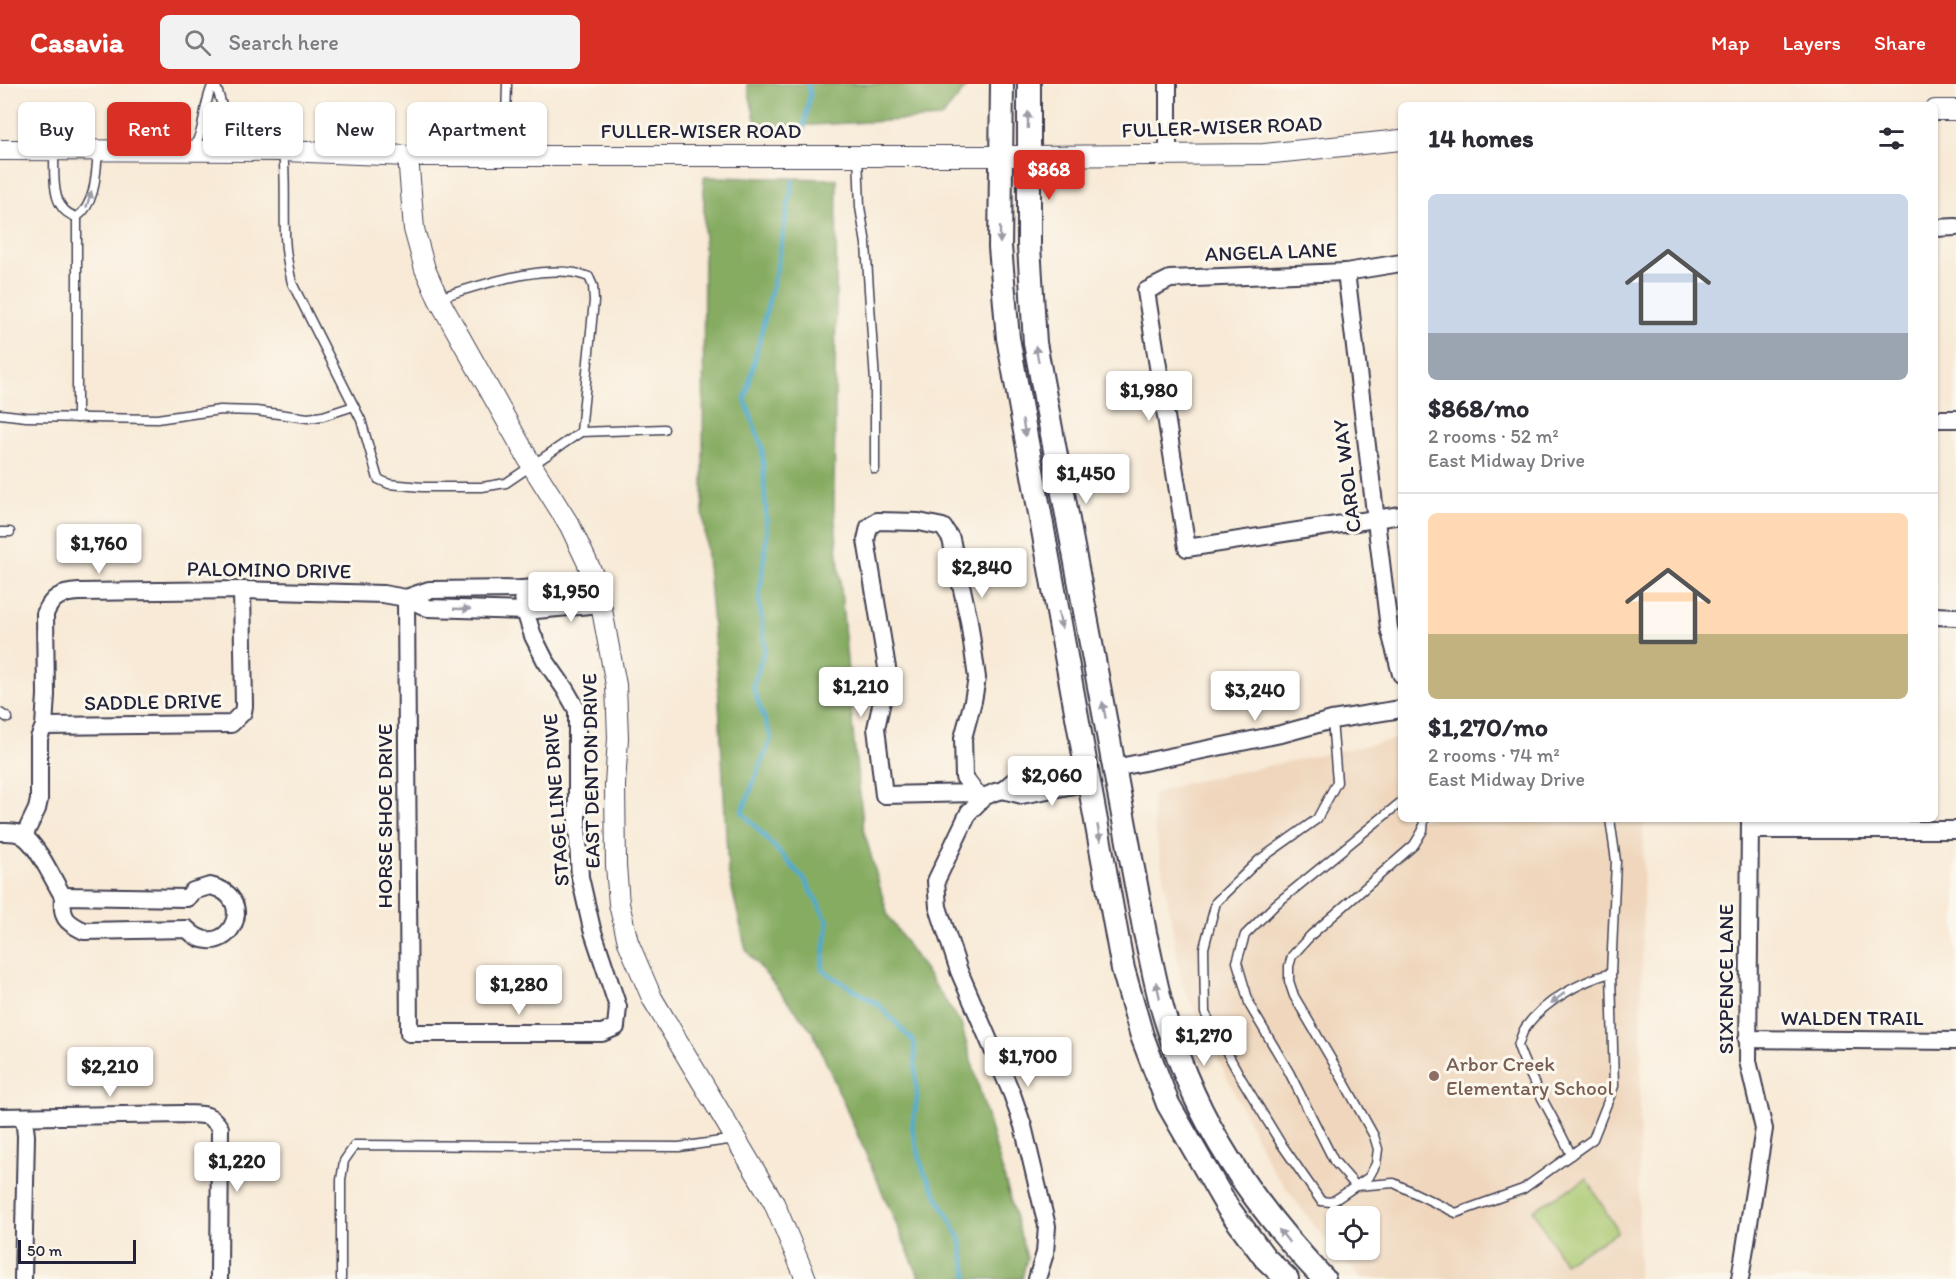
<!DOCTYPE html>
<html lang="en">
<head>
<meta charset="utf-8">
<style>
	:root { --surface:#fff; --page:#f2f2f3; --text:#2b2b33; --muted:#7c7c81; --line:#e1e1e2; --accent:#d93025 }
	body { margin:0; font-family:Itim,sans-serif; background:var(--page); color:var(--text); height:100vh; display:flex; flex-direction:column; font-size:22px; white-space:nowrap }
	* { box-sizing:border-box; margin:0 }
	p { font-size:20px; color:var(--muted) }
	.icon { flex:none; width:33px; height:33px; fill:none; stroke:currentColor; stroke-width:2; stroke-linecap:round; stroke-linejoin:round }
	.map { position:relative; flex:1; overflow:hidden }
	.drawer { position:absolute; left:1398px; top:18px; width:540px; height:720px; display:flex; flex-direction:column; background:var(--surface); border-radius:9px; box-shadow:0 2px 4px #0004 }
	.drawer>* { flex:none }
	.guide { position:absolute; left:18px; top:18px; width:570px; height:54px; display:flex; gap:12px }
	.fabs { position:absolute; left:1326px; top:1122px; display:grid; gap:12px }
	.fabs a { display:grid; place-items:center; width:54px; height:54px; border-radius:9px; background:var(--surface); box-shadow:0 2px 4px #0004; font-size:30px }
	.scale { position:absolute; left:18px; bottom:15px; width:118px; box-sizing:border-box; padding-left:6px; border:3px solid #22223b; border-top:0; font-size:16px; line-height:21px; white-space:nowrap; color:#22223b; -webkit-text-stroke:4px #fbf7ec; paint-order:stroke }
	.price { position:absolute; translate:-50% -51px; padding:0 14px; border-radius:6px; background:#fff; color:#222; font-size:20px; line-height:39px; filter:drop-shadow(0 2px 3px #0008) }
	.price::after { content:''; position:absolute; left:50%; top:36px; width:18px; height:14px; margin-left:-9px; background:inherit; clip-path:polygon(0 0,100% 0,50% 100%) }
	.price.on { background:var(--accent); color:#fff }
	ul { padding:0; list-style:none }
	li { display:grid; align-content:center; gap:12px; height:318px; padding:0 30px }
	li+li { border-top:2px solid var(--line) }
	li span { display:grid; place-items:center; height:186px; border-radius:9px; color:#555 }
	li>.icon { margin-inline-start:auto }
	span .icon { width:108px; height:108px; fill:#fffc; stroke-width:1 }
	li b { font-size:26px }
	h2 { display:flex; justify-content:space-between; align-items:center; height:72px; padding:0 30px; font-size:26px }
	.pill { padding:0 21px; border-radius:9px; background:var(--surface); box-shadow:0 2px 4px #0004; font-size:21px; line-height:54px }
	.pill.on { background:var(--accent); color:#fff }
	header { display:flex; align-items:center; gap:36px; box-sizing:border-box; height:84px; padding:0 30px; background:var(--accent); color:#fff }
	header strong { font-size:28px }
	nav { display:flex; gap:33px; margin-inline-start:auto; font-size:21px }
	.search { width:420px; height:54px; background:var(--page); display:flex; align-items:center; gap:15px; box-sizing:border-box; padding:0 21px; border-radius:9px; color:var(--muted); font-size:22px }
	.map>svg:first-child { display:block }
	.built { fill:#efd6bc; fill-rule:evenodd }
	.green { fill:#a9c76f; stroke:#667455; stroke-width:1.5 }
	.forest { fill:#86ac62; stroke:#54674e; stroke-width:1.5 }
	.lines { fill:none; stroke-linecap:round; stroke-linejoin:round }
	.stream { stroke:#50abce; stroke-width:4.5 }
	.service-casing { stroke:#424052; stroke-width:11 }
	.minor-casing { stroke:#424052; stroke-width:20 }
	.tertiary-casing { stroke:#424052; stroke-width:22 }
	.secondary-casing { stroke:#424052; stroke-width:26 }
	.service { stroke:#fff; stroke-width:8 }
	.minor { stroke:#fff; stroke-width:16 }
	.tertiary { stroke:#fff; stroke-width:20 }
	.secondary { stroke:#fff; stroke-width:22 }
	.oneway { fill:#9c9ca7 }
	.education-dot { fill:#8d6e63; stroke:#fbf7ec; stroke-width:2 }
	.labels { text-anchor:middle; stroke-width:6; stroke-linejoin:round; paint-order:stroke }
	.street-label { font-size:21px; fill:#22223b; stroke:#fbf7ec }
	.education-label { font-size:21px; fill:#785e54; stroke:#fbf7ec; text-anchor:start }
</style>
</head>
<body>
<header>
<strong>Casavia</strong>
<div class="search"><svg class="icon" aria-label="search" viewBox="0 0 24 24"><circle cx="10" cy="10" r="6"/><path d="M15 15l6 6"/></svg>Search here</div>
<nav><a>Map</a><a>Layers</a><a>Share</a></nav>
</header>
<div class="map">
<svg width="1956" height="1195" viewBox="0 0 1956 1195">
	<rect width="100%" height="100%" fill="#fbf7ec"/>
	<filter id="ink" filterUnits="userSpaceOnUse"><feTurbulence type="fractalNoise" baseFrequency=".0167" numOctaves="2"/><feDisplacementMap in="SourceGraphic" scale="12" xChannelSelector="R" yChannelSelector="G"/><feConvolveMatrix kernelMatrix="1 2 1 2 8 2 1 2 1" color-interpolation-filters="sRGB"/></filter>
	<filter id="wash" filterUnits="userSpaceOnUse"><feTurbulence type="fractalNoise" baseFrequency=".008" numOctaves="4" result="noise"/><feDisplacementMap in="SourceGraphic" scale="24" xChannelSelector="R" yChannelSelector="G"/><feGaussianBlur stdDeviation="1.35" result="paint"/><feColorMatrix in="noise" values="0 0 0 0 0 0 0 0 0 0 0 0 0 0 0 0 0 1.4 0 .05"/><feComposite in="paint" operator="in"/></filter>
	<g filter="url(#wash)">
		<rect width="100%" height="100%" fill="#f8ead7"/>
		<!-- built -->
		<path class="built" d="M1401 654V735H1644L1638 1195H1361L1320 1149 1271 1084 1182 900 1153 734V710L1186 699ZM1336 1132H1370V1166H1336Z"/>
		<!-- green -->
		<polygon class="green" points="1587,1095 1618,1148 1564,1179 1533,1126"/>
		<!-- forest -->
		<g class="forest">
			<polygon points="747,0 969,0 941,34 757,44"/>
			<polygon points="704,93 837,95 834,424 854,659 864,747 888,832 961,940 1027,1174 1022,1195 920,1195 813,948 746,866 728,787 718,599 703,427"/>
		</g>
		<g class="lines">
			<!-- stream -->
			<g class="stream">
				<polyline points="803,47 810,10 808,0"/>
				<polyline points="793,97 776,187 745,316 762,363 767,449 759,515 765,563 753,603 771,654 742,728 805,796 828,838 822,886 879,921 914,958 917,1015 912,1043 923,1086 960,1154 968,1195"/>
			</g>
		</g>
	</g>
	<g filter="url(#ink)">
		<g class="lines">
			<defs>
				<g id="service">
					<path d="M215 0C223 19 227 46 233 66"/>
					<path d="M193 64C206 46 202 22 213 0"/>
					<path d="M54 67C55 90 49 126 77 133 96 120 96 88 98 67"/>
					<path d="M283 67C286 94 284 121 285 148 285 165 288 182 292 199L361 336 378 395 389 400 422 403H482L506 399 581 348 594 217 593 202 589 193C550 176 478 202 438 214"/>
					<polyline points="505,71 507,0"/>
					<polyline points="858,72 860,123 866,160 875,298 875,385"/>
					<polyline points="77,133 77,334"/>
					<polyline points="0,330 26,333 157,335 220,326 256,327 308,334 323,332 354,322"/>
					<polyline points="581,348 664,345"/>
					<polyline points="0,448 10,448"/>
					<polyline points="0,629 8,634"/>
					<polyline points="1332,636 1337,698 1317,735 1259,776 1216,818 1204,864 1205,929 1241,994 1280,1058 1321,1117 1331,1118 1338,1114 1369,1093 1376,1080 1378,1065 1374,1052 1334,980 1294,912 1289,897 1289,882 1292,872 1311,851 1414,761 1423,746 1424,735"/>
					<polyline points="1401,718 1276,820 1245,851 1237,878 1250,922 1289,988 1334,1077 1356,1102 1394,1099 1456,1129 1523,1105 1593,1055 1614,1002 1611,889 1616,777 1610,735"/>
					<path d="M1571 1071C1555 1034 1531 1000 1518 962 1520 956 1522 949 1525 944 1543 918 1581 897 1611 889"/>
					<polyline points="341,1195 341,1096 344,1077 355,1061 679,1063 735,1055"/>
				</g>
				<g id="minor">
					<polyline points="1168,0 1168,71"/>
					<polyline points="1935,144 1956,143"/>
					<polyline points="1401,179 1346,188 1170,195 1146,207 1187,464 1401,431"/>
					<polyline points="1346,188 1389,544 1401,590"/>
					<polyline points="1935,335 1956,335"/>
					<polyline points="406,514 409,949 602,949 616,943 618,923 592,845 580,793 577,738 577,626 565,605 545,576 533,552 525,527 522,505"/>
					<polyline points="406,514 429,506 522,505 597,499"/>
					<polyline points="1935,532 1956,533"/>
					<polyline points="44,642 231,640 243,628 244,622 242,506"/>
					<polyline points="1115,684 1281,650 1332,636 1401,625"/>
					<polyline points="1003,706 1022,711 1074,701 1088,687"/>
					<polyline points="1003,706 1017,694 1070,685 1088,687"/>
					<polyline points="1004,706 995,708 984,713 969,728 936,797 938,823 959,887 1012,1010 1023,1042 1047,1142 1045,1169 1037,1195"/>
					<polyline points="976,709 884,711 876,644 888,590 866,456 869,443 877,437 919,438 943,443 951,455 969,537 977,594 973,617 963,654 964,693 976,709 984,713"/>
					<polyline points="1750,746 1956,746"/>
					<path d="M0 748C8 748 17 747 23 752 38 761 53 796 63 812"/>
					<path d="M24 752 37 725 39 716V654L44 642 46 611 45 530C52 513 60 509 79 508L242 506 383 510 406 514 428 524 525 527 601 520"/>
					<path d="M210 802C263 814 224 883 187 845L84 847C65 838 61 833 63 812L187 814 193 807Z"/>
					<polyline points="1747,955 1956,957"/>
					<path d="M0 1033 184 1030C202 1031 210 1028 220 1044L219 1195"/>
					<polyline points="23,1195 26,1052 24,1033"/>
					<polyline points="1740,1195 1764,1045 1748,977 1750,735"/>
				</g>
				<g id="tertiary">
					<polyline points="1935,26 1956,26"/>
					<polyline points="0,66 283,67 408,72 1028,72 1264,70 1401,56"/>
					<polyline points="408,72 414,145 425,185 438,214 531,380 570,442 597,499 616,601 618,654 615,701 616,781 619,820 628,858 652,914 774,1119 806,1195"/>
				</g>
				<g id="secondary">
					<polyline points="1002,0 1000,163 1008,254 1123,885 1142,952 1168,1020 1228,1124 1265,1174 1287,1195"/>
					<path d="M1029 0V162L1035 259 1145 849C1152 878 1157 909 1166 937 1198 1041 1250 1117 1324 1195"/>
				</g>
			</defs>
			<!-- service casing -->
			<use href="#service" class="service-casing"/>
			<!-- minor casing -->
			<use href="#minor" class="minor-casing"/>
			<!-- tertiary casing -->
			<use href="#tertiary" class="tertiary-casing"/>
			<!-- secondary casing -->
			<use href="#secondary" class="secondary-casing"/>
			<!-- service -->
			<use href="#service" class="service"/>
			<!-- minor -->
			<use href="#minor" class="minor"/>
			<!-- tertiary -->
			<use href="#tertiary" class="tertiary"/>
			<!-- secondary -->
			<use href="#secondary" class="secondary"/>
		</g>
		<!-- one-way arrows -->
		<defs><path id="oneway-solid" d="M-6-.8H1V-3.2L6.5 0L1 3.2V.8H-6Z" transform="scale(1.5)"/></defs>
		<g class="oneway">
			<use href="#oneway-solid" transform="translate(1028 36) rotate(-89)"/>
			<use href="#oneway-solid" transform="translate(89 115) rotate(-72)"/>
			<use href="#oneway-solid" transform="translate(1000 151) rotate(90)"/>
			<use href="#oneway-solid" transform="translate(1037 270) rotate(-101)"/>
			<use href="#oneway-solid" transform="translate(1024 344) rotate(80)"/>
			<use href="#oneway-solid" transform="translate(462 525) rotate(2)"/>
			<use href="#oneway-solid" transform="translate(1060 536) rotate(79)"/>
			<use href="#oneway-solid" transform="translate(1104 626) rotate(-101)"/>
			<use href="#oneway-solid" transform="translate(1099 749) rotate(79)"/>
			<use href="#oneway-solid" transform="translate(1158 906) rotate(-103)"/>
			<use href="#oneway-solid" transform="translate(1558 914) rotate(142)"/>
			<use href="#oneway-solid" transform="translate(1284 1152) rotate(-129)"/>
		</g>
	</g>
	<!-- markers -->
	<circle class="education-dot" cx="1434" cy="992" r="6"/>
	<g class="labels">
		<!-- street labels -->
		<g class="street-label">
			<text transform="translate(1222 43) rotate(-2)" y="7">FULLER-WISER ROAD</text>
			<text x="701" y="54">FULLER-WISER ROAD</text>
			<text transform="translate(1271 168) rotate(-2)" y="7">ANGELA LANE</text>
			<text transform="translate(1347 392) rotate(-97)" y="7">CAROL WAY</text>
			<text transform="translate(269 486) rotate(1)" y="7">PALOMINO DRIVE</text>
			<text transform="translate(153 618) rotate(-1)" y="7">SADDLE DRIVE</text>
			<text transform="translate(591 687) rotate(-91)" y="7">EAST DENTON DRIVE</text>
			<text transform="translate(556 716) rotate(-94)" y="7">STAGE LINE DRIVE</text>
			<text transform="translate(385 732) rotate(-90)" y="7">HORSE SHOE DRIVE</text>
			<text transform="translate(1726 895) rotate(-90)" y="7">SIXPENCE LANE</text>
			<text x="1852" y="941">WALDEN TRAIL</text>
		</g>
		<!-- education labels -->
		<g class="education-label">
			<text x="1446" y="987">Arbor Creek<tspan x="1446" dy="24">Elementary School</tspan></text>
		</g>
	</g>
</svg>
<div class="fabs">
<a><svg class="icon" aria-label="locate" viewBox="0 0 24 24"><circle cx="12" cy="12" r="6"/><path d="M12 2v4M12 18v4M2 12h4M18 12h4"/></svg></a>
</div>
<div class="scale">50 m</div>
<b class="price on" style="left:1049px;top:117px">$868</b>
<b class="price" style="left:1149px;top:338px">$1,980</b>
<b class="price" style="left:1086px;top:421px">$1,450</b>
<b class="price" style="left:99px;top:491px">$1,760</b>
<b class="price" style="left:982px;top:515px">$2,840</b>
<b class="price" style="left:571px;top:539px">$1,950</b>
<b class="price" style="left:861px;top:634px">$1,210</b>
<b class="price" style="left:1255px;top:638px">$3,240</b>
<b class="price" style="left:1052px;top:723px">$2,060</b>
<b class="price" style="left:519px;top:932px">$1,280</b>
<b class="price" style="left:1204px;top:983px">$1,270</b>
<b class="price" style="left:1028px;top:1004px">$1,700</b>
<b class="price" style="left:110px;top:1014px">$2,210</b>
<b class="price" style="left:237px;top:1109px">$1,220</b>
<div class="guide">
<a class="pill">Buy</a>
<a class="pill on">Rent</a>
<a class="pill">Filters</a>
<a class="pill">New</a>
<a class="pill">Apartment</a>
</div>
<section class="drawer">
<h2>14 homes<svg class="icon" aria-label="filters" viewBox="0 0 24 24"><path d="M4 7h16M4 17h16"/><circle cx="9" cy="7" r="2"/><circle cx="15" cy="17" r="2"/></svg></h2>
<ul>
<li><span style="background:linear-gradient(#c9d6e8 75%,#9aa5b1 0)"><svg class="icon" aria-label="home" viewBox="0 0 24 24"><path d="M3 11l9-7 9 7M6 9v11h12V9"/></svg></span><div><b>$868/mo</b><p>2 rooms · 52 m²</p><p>East Midway Drive</p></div></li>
<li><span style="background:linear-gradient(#ffd9b3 65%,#c2b280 0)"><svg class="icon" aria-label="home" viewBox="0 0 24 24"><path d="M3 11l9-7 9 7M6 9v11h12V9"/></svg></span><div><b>$1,270/mo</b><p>2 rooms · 74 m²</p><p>East Midway Drive</p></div></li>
</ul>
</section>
</div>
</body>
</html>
